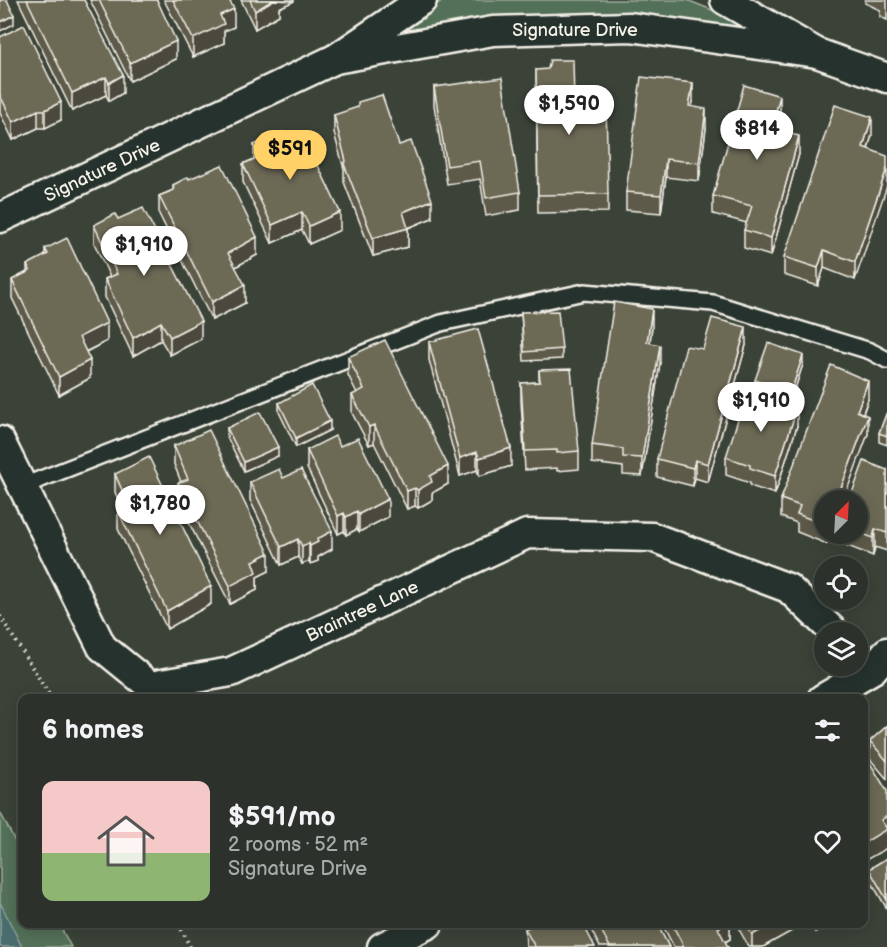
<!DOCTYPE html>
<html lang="en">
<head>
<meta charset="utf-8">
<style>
	:root { --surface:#2c322b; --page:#383e37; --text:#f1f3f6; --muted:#a6aaa9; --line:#484d47; --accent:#ffd166 }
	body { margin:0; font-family:"Balsamiq Sans",sans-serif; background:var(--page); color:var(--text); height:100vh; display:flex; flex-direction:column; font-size:22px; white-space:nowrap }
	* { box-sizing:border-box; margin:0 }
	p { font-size:20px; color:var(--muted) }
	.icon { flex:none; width:33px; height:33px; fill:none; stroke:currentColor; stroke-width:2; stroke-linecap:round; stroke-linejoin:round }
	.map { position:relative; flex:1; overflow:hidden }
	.panel { position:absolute; left:18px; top:694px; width:850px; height:234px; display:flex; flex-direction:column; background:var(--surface); border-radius:12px; box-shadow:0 3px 15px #0003,0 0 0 2px var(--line) }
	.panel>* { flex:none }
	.needle { width:39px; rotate:24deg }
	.tools { position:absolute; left:814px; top:490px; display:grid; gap:12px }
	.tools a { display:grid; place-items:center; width:54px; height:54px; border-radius:50%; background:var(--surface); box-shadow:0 3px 15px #0003,0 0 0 2px var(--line); font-size:30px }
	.price { position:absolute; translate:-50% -51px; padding:0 14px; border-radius:21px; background:#fff; color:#222; font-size:20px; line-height:39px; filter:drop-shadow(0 2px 3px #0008) }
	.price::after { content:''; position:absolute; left:50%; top:36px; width:18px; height:14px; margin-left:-9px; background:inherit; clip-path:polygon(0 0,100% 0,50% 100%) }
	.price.selected { background:var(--accent); color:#111 }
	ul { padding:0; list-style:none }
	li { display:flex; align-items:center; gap:18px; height:150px; padding:0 24px }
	li span { display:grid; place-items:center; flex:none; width:168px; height:120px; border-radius:12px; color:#555 }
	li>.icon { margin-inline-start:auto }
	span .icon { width:72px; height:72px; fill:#fffc; stroke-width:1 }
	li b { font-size:26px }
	h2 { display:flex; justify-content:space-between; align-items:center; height:72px; padding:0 24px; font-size:26px }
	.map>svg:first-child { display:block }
	.green { fill:#527059; stroke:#a3b0a0; stroke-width:1.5 }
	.water { fill:#486d6d; stroke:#8da29e; stroke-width:1.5 }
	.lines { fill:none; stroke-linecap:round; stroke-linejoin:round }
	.service-casing { stroke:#f4f1e8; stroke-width:20 }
	.minor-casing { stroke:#f4f1e8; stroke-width:33 }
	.path { stroke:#f4f1e8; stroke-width:4; stroke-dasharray:1.5 4.5; stroke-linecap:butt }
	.service { stroke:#26332d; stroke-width:15 }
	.minor { stroke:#26332d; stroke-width:28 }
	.wall { fill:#5d5a49; stroke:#f4f1e8; stroke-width:1.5 }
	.shaded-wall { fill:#4c4a3c; stroke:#f4f1e8; stroke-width:1.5 }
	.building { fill:#6c6955; stroke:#f4f1e8; stroke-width:1.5 }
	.labels { text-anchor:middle; stroke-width:5; stroke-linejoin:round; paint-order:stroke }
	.street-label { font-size:18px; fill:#f4f1e8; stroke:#26332d }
</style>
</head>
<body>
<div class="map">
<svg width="887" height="947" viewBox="0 0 887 947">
	<rect width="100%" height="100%" fill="#3b4339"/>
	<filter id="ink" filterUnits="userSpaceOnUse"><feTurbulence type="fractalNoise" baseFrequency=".0167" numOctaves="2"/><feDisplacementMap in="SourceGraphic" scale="12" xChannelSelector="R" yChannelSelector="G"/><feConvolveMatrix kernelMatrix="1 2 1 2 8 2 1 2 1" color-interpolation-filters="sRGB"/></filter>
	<g filter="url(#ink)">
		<!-- green -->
		<g class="green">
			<polygon points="446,0 687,0 727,16 745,28 743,31 377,34 435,4"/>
			<polygon points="0,812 22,855 22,924 59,924 71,947 0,947"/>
		</g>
		<!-- water -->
		<polygon class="water" points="0,902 22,947 0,947"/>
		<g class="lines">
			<defs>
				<polyline id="service" points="23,486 441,323 584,292 713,303 870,351 887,360"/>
				<g id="minor">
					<polyline points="725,0 817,53 887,78"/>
					<polyline points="335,59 493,31 630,27 817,53"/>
					<polyline points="0,218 335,59 422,0"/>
					<polyline points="0,441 102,647 150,686 231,672 527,534 652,537 788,588 835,633"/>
					<polyline points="822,699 873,669 887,652"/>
					<polyline points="382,947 428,924"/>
				</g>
			</defs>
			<!-- service casing -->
			<use href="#service" class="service-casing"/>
			<!-- minor casing -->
			<use href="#minor" class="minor-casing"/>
			<!-- path -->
			<g class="path">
				<polyline points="0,616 52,699"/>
				<polyline points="179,924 190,947"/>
			</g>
			<!-- service -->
			<use href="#service" class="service"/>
			<!-- minor -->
			<use href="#minor" class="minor"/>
		</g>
		<!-- wall -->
		<g class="wall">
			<polygon points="18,0 84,0 123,93 109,101 106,95 72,111"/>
			<polygon points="90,0 157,0 176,59 130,81"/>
			<polygon points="164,0 229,0 234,27 224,31 224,43 193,57"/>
			<polygon points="241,0 294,0 294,1 279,8 279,15 255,29"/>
			<polygon points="865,0 887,0 887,20 880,17 880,10 865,3"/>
			<polygon points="0,37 61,120 45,128 38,128 13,140 0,113"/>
			<polygon points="536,70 574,101 608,194 608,212 538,213"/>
			<polygon points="434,87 520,192 520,210 486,216 480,179 447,184 434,105"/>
			<polygon points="693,101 692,107 706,128 699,181 666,177 661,213 626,210 626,192"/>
			<polygon points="780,114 776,130 799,154 771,256 744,248 744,230 747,223 713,214 713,196"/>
			<polygon points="334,115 399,145 432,218 408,228 408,247 373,256 344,182 344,169 334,133"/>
			<polygon points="872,135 868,149 855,280 824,268 818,286 784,275 784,257"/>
			<polygon points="289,142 340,230 309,244 302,230 272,243 243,182 243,164 254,159 254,145"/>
			<polygon points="189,179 257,255 235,267 245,303 212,320 159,214 159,196 173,190 173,185"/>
			<polygon points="118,219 201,339 170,355 161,340 133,356 105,297 105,279 110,277 94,243 94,225"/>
			<polygon points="45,249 107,341 86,352 90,378 59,395 12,298 12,280 27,272 27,265 45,256"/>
			<polygon points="521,312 562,349 562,359 524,361"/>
			<polygon points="652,327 650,342 660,363 642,476 623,475 623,467 592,463 592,445"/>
			<polygon points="429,342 511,466 479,476 477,470 460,476 429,360"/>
			<polygon points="746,345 708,482 695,478 693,486 657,477 657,459 703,349"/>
			<polygon points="348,357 448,484 432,493 432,500 418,508 415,506 407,509 374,443 369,445 352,413 352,395 357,393 348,375"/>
			<polygon points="803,364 791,401 755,389 755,380"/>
			<polygon points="539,370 579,451 579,469 557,471 557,468 525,470 521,401 521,383 539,382"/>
			<polygon points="868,399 863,414 868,434 825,501 825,534 831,534 827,544 797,532 797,523 781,517 781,499"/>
			<polygon points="279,403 330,430 296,447 279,412"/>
			<polygon points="887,412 887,445 879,442 879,433"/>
			<polygon points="797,426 775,494 750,486 750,483 726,475 726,457"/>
			<polygon points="227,428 278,456 244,471 227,437"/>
			<polygon points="174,446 269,571 257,577 257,590 230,604 178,501 178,483 181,482 174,464"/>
			<polygon points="340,446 388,517 359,532 357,529 346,535 344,531 338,534 307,468 307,450"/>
			<polygon points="887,470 887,551 875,547 873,556 840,543 840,534 858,534 858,501"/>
			<polygon points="115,474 211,604 167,629 118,529 118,511 122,509 115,492"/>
			<polygon points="283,478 332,549 318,557 318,561 310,564 309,561 302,564 298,557 281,565 250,500 250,482"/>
			<polygon points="887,726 887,779 870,759 870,741"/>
			<polygon points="887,858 887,909 869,878 869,869"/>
			<polygon points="588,924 657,924 669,947 600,947"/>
			<polygon points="662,924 730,924 730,939 725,942 727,947 674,947"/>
			<polygon points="736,924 797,924 797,928 763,947 749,947"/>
			<polygon points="810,924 830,924 815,932"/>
			<polygon points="525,929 595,947 526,947"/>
		</g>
		<!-- shaded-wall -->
		<g class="shaded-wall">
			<polygon points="273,0 294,1 279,8 279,15 255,29 255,11"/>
			<polygon points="234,9 234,27 224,31 224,43 193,57 193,39 220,15"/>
			<polygon points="14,15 14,24 0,31 0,22"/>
			<polygon points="176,41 176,59 130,81 130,63"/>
			<polygon points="123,75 123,93 109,101 109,83"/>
			<polygon points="106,77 106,95 72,111 72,93"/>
			<polygon points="693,83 693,101 689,124 689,106"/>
			<polygon points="780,96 780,114 771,147 771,129"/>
			<polygon points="61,102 61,120 45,128 45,110"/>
			<polygon points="706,109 706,128 699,181 699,163"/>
			<polygon points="38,110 38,128 13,140 13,122"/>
			<polygon points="872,117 872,135 863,165 863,147"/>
			<polygon points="799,136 799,154 771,256 771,238"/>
			<polygon points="666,159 666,177 661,213 661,195"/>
			<polygon points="887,168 887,186 855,280 855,262"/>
			<polygon points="432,200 432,218 403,230 403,212"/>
			<polygon points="302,212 302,230 272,243 272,225"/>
			<polygon points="340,212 340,230 309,244 309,226"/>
			<polygon points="408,228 408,247 373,256 373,238"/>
			<polygon points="257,237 257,255 228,271 228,253"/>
			<polygon points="824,250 824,268 818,286 818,268"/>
			<polygon points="245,285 245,303 212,320 212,302"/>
			<polygon points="652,309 652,327 647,360 647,342"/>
			<polygon points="201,321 201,339 170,355 170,337"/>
			<polygon points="161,322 161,340 133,356 133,338"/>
			<polygon points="107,323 107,341 79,355 79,337"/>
			<polygon points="746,327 746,345 708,482 708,464"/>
			<polygon points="660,345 660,363 642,476 642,458"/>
			<polygon points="803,355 803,364 791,401 791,392"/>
			<polygon points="90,360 90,378 59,395 59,377"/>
			<polygon points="868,381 868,399 857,429 857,411"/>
			<polygon points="797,408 797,426 775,494 775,476"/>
			<polygon points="868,416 868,434 843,501 836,501"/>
			<polygon points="330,421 330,430 296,447 296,438"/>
			<polygon points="374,425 374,443 369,445 369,427"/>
			<polygon points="278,447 278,456 244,471 244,462"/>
			<polygon points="511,448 511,466 479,476 479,458"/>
			<polygon points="477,452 477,470 460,476 460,458"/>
			<polygon points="695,460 695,478 693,486 693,468"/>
			<polygon points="448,466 448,484 432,493 432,500 418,508 418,490 430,476"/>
			<polygon points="415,488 415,506 407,509 407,491"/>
			<polygon points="388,499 388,517 359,532 359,514"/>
			<polygon points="357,511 357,529 346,535 346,517"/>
			<polygon points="344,513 344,531 338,534 338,516"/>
			<polygon points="875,529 875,547 873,556 873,538"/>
			<polygon points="332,531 332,549 318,557 318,561 310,564 310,546 317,539"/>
			<polygon points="827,534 831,534 827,544"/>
			<polygon points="298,539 298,557 281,565 281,547"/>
			<polygon points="309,543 309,561 302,564 302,546"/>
			<polygon points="269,553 269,571 257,577 257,590 230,604 230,586 253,561"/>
			<polygon points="211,586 211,604 167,629 167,611"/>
			<polygon points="887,816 887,848 864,861 864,843 881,820"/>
			<polygon points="725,924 730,924 730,939 718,946 718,928"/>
			<polygon points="772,924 797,924 797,928 763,947 752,947 752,935"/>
			<polygon points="815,924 830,924 815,932"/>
		</g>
		<!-- building -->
		<g class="building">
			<polygon points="0,0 7,0 14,15 0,22"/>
			<polygon points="27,0 84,0 123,75 109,83 106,77 72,93"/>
			<polygon points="99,0 157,0 176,41 130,63"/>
			<polygon points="173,0 229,0 234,9 220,15 224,24 193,39"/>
			<polygon points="250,0 273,0 255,11"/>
			<polygon points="24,25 61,102 45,110 38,110 13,122 0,95 0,37"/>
			<polygon points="550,60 573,60 574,101 606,100 608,194 538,195 536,70 548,69"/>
			<polygon points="641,77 693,83 689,106 706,109 699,163 666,159 661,195 626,192"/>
			<polygon points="502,78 520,192 486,198 480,161 447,166 434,87"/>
			<polygon points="744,85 780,96 771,129 799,136 771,238 744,230 752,206 713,196"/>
			<polygon points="382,95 399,145 411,141 432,200 403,212 408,228 373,238 344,164 346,161 334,115 358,107 358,102"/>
			<polygon points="835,105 872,117 863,147 887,156 887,168 855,262 824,250 818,268 784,257"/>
			<polygon points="283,132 289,142 304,136 340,212 309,226 302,212 272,225 243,164 259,157 254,145"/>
			<polygon points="222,165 257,237 228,253 245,285 212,302 159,196 174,190 173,185 188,177 189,179"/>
			<polygon points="143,208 201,321 170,337 161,322 133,338 105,279 117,274 94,225 115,214 118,219"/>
			<polygon points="67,238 107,323 79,337 90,360 59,377 12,280 30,271 27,265 48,254 45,249"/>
			<polygon points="614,302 652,309 647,342 660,345 642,458 623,457 623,449 592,445"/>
			<polygon points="558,311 562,349 524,352 521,312"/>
			<polygon points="712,318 746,327 708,464 695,460 693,468 657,459 686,346 703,349"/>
			<polygon points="478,329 511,448 479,458 477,452 460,458 429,342"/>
			<polygon points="385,340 448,466 430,476 432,482 418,490 415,488 407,491 374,425 369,427 352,395 364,389 348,357"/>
			<polygon points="768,343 803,355 791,392 755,380"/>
			<polygon points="831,365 868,381 857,411 868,416 836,501 825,501 825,525 797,514 800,506 781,499"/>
			<polygon points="571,369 579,451 557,453 557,450 525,451 521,383 540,382 539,370"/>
			<polygon points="312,385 330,421 296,438 279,403"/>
			<polygon points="747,391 797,408 775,476 750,468 750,465 726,457"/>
			<polygon points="260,412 278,447 244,462 227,428"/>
			<polygon points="887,412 887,436 879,433"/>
			<polygon points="209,430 269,553 253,561 257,572 230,586 178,483 188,479 174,446"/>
			<polygon points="335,436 340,446 358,438 388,499 359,514 357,511 346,517 344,513 338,516 307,450"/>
			<polygon points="149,457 211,586 167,611 118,511 129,506 115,474"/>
			<polygon points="864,461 887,470 887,533 875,529 873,538 858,532 858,501 849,501"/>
			<polygon points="279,469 283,478 301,470 332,531 317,539 318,542 310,546 309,543 302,546 298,539 281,547 250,482"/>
			<polygon points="887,726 887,761 870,741"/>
			<polygon points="864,753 887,791 887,816 881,820 887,829 864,843"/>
			<polygon points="887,858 887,900 869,869"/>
			<polygon points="534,924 583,924 595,947 535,947 525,929"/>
			<polygon points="598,924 657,924 669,947 610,947"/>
			<polygon points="672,924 725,924 718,928 728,947 684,947"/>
			<polygon points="746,924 772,924 752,935"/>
		</g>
	</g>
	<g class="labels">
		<!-- street labels -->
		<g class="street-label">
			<text x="575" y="36">Signature Drive</text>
			<text transform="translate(102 170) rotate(-25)" y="6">Signature Drive</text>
			<text transform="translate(362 611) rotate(-25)" y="6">Braintree Lane</text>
		</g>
	</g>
</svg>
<div class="tools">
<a><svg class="needle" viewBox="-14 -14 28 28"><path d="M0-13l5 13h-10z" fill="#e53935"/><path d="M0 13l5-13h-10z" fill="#a6aaa9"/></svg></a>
<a><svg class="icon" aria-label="locate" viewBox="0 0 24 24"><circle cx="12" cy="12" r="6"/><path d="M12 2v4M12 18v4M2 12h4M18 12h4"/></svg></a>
<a><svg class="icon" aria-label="layers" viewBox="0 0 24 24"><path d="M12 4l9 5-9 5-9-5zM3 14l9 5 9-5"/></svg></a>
</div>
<b class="price" style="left:569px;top:136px">$1,590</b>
<b class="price" style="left:757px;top:161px">$814</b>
<b class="price selected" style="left:290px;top:181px">$591</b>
<b class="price" style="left:144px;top:277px">$1,910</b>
<b class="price" style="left:761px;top:433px">$1,910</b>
<b class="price" style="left:160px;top:536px">$1,780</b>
<section class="panel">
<h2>6 homes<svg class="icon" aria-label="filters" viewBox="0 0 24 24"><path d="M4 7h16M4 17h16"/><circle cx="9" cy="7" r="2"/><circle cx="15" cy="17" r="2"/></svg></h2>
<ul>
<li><span style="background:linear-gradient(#f6c9c9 60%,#8fb573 0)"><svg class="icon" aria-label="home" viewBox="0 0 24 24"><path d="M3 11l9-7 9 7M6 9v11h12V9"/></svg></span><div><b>$591/mo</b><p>2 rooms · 52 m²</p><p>Signature Drive</p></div><svg class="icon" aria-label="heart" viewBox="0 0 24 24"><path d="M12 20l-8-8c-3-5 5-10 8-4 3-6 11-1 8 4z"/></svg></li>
</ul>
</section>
</div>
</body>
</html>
